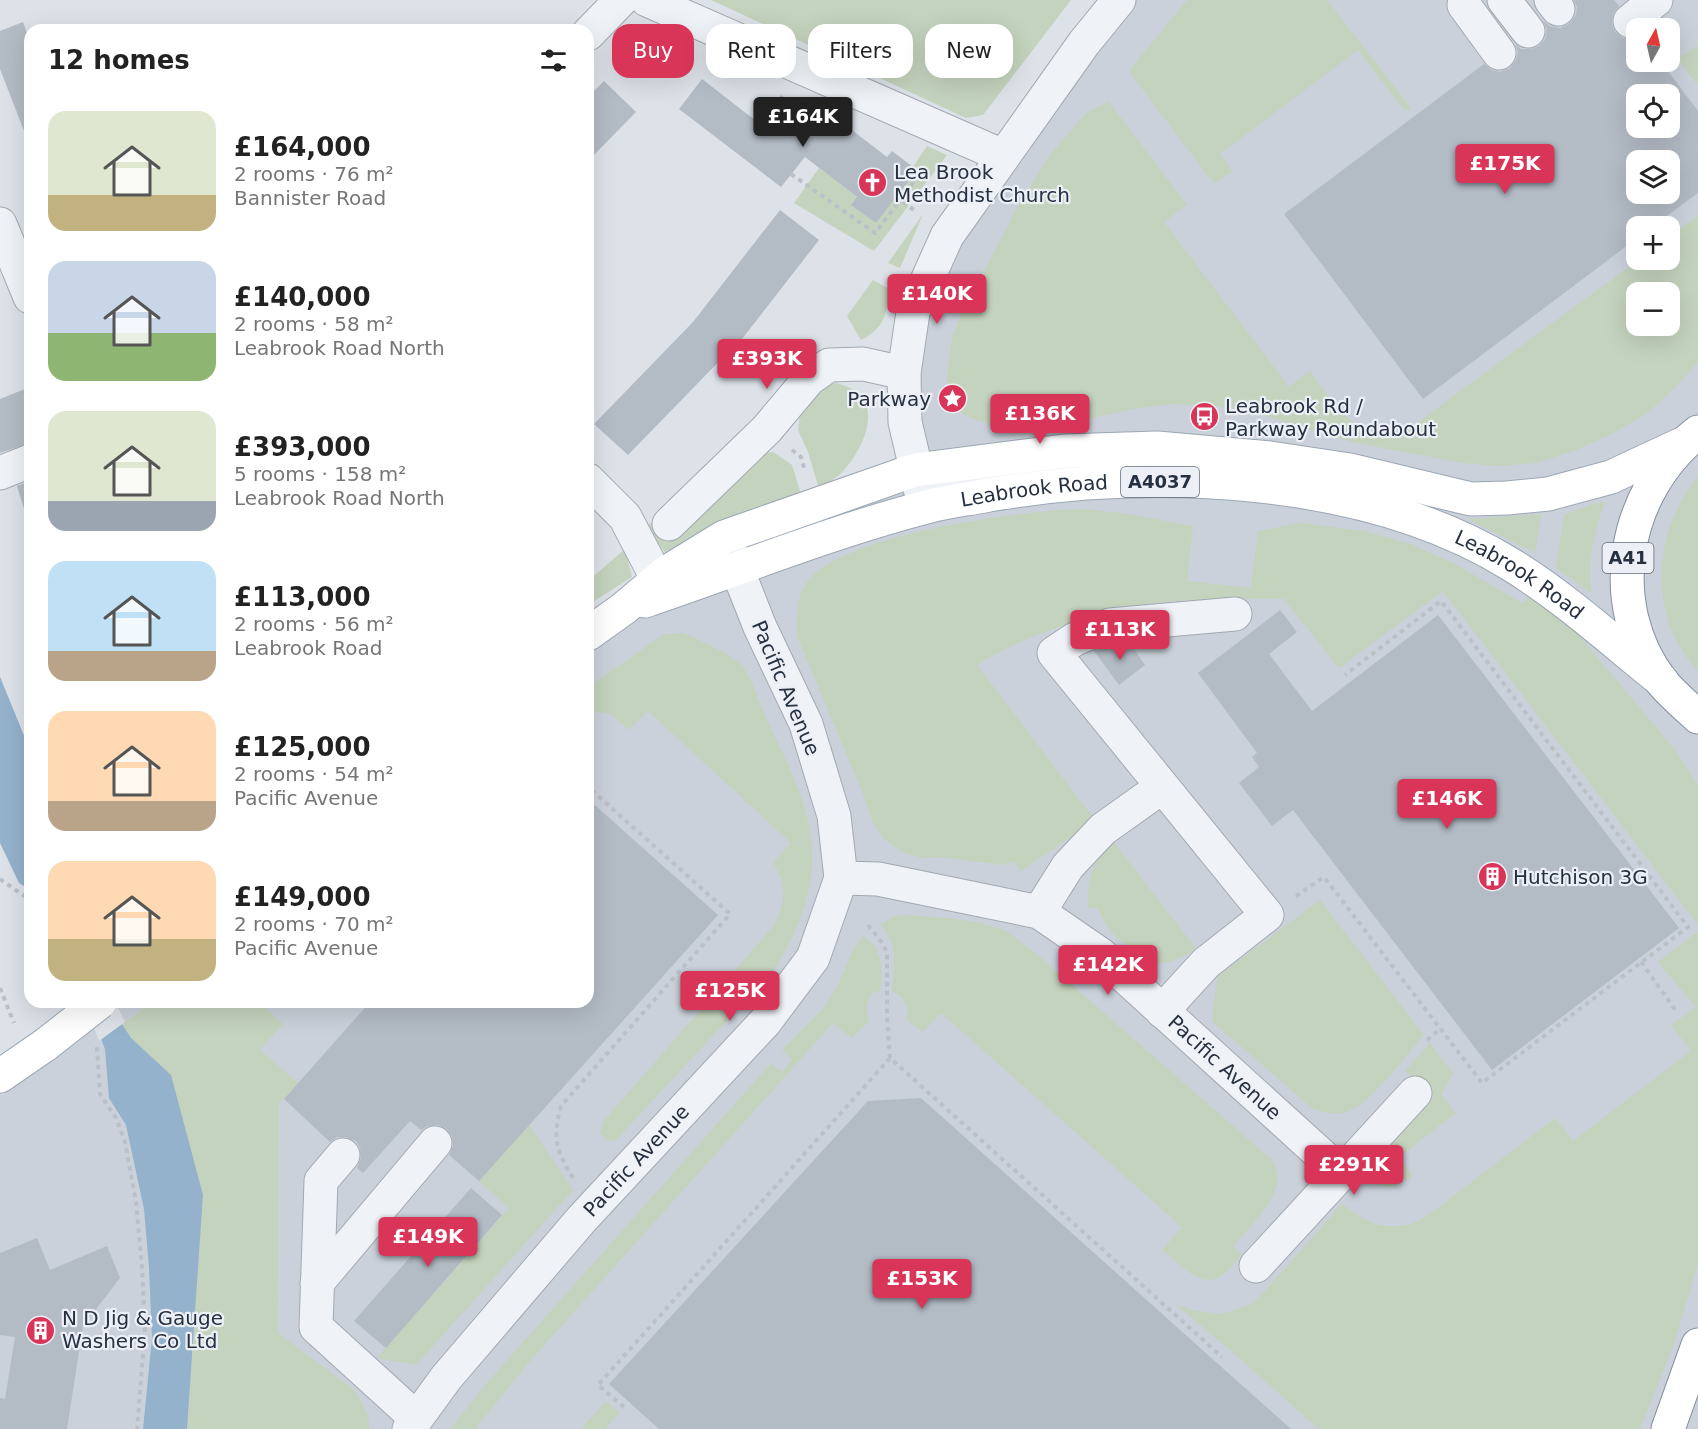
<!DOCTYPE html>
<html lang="en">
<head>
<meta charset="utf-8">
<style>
	:root { --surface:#fff; --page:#f2f2f2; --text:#222; --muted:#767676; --accent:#d93558 }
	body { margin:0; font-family:"DejaVu Sans",sans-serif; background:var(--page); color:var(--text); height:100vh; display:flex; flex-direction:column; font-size:22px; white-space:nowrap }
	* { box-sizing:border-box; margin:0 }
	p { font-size:20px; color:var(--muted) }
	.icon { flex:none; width:33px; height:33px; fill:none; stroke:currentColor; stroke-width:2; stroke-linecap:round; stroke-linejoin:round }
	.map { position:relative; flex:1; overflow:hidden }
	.details { position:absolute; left:24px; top:24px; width:570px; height:984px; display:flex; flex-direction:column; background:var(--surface); border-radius:18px; box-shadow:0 6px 24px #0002 }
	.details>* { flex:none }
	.guide { position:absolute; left:612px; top:24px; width:570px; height:54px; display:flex; gap:12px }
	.needle { width:39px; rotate:8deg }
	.buttons { position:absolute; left:1626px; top:18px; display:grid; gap:12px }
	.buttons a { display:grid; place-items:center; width:54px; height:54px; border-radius:12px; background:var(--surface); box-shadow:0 6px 24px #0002; font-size:30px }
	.price { position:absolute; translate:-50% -51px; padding:0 14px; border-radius:6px; background:var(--accent); color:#fff; font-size:20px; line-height:39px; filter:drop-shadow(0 2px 3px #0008) }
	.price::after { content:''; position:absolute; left:50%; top:36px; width:18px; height:14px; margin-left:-9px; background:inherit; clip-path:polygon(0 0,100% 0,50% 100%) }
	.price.selected { background:#222; color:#fff }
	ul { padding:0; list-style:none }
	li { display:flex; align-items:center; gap:18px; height:150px; padding:0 24px }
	li span { display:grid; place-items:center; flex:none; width:168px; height:120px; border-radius:18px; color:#555 }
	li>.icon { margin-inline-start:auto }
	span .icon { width:72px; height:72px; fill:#fffc; stroke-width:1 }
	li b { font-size:26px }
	h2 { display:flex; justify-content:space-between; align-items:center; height:72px; padding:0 24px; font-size:26px }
	.tag { padding:0 21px; border-radius:18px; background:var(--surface); box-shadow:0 6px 24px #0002; font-size:21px; line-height:54px }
	.tag.selected { background:var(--accent); color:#fff }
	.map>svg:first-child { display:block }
	.built { fill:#cad1da; fill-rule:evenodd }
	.green { fill:#c4d3bd; fill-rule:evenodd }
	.water { fill:#94b2cc }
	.pier { fill:#dce2e8 }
	.building { fill:#b3bbc5; fill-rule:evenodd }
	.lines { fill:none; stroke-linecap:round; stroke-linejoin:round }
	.minor-casing { stroke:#a1a9b2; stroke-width:35 }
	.major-casing { stroke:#9ba7b5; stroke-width:35 }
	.highway-casing { stroke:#8390a0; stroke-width:35 }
	.path { stroke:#bac0c7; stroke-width:4; stroke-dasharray:4.5 4.5; stroke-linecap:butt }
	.minor { stroke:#eff2f6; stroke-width:33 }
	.major { stroke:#fff; stroke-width:33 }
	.highway { stroke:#fff; stroke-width:33 }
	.major-bridge-casing { stroke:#9ba7b5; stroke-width:35; stroke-linecap:butt }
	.major-bridge { stroke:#fff; stroke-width:33 }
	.labels { text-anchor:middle; stroke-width:4.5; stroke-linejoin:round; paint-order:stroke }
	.shield { fill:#ecf0f6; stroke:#616a77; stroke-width:1.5 }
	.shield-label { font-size:18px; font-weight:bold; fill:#253040 }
	.poi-label { font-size:20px; fill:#253040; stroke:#ecf0f6; text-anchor:start }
	.street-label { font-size:20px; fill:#253040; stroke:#ecf0f6 }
</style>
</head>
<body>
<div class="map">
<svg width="1698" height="1429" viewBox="0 0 1698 1429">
	<rect width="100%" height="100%" fill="#dce2e8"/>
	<!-- built -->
	<path class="built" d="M1119 0H1698V1429H0V1076L100 1002H588V634L667 572 915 470 913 312ZM1636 28H1670V62H1636ZM1636 94H1670V128H1636ZM1636 160H1670V194H1636ZM1636 226H1670V260H1636ZM1636 292H1670V326H1636Z"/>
	<!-- green -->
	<g class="green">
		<polygon points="711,0 1071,0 983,115 966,118"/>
		<polygon points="1187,0 1327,0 1411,108 1405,111 1358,50 1220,154 1232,171 1214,184 1129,71"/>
		<polygon points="1698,45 1698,86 1678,59"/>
		<path d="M1109 102 1187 205 1164 222 1289 387 1310 371C1329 396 1352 435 1386 434 1396 434 1408 427 1417 423L1638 260H1670V236L1698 215V362L1675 388 1646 414 1615 432 1577 450 1536 463 1498 466 1463 463 1356 443 1244 410 1211 406 1171 404 1133 409 1075 422 1044 427H1000L976 420 963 414 952 399 947 380 952 337 962 313 1022 199 1050 155 1087 112ZM1636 292H1670V326H1636Z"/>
		<polygon points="927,146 947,155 874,251 794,203 819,168 857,197 852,205 917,170 913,167"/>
		<polygon points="923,214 900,268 888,263"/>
		<path d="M873 280 891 290C884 316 887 326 861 340L847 316Z"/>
		<path d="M835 383C886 393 869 441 845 469 838 477 828 483 819 489L808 452 798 430 800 415 820 387Z"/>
		<polygon points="773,452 792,465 801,494 667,555 645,527 763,453"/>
		<path d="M1698 477V671C1647 617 1652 532 1698 477Z"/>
		<path d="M1605 502C1593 535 1588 558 1591 593L1556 568 1564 515 1592 504Z"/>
		<path d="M1081 509 1122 513 1193 526 1187 581 1251 588 1258 531 1301 523 1364 531 1411 544 1457 565 1522 603 1532 593 1572 627 1675 750 1698 786V925L1443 591 1339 668 1284 599C1244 599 1203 598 1164 602 1110 607 1021 636 977 665L1095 820 1020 872 1014 861 1003 865 939 857 921 858 902 852 884 839 873 823 863 794 797 636C797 620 796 602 804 587 832 534 1023 511 1081 509Z"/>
		<polygon points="1541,514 1535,553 1467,519"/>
		<polygon points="625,549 632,577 588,605 588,581"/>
		<path d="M683 633C697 639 734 655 743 667 751 676 757 697 762 709 784 758 815 809 812 865 810 903 794 939 773 971L615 1141 607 1140 600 1133 603 1122 775 924C785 900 788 886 773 863L791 843 648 711 629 730 609 713 588 712V687L664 634Z"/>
		<path d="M1112 840 1197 950 1167 963H1146L1147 954C1120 946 1110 933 1097 908H1088C1087 878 1092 864 1112 840Z"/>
		<path d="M1320 900 1424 1035C1406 1055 1372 1102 1349 1111 1337 1116 1324 1112 1313 1109L1212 1021 1217 977Z"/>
		<path d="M906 915C935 917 979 919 1005 931 1015 936 1024 945 1033 951L1272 1160C1275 1168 1279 1175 1277 1184 1274 1203 1246 1231 1233 1247L1242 1254C1235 1262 1228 1273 1218 1278 1198 1287 1177 1261 1162 1250L1182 1227 941 1013 923 1032 906 1019C910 1006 904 997 892 991 894 966 899 944 880 925L894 916Z"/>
		<path d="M1698 931V1264L1673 1346 1640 1429H1319L1229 1349 1175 1304 1192 1310 1222 1314 1253 1304 1342 1204C1363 1221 1382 1231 1410 1224 1424 1221 1444 1203 1456 1194 1489 1169 1522 1143 1555 1118L1573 1141 1691 1051 1671 1025 1696 1007 1658 962Z"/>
		<path d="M864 936C883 950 883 968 880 991L873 992 866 1005 869 1021 852 1038 833 1023 530 1361 475 1429H450L487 1383 771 1063 782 1072 792 1060 782 1050 825 1006 837 987 853 950Z"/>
		<path d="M153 1002H270L265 1008 283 1024 260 1050 298 1083 279 1104 278 1333 353 1389C362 1402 370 1413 369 1429H187L203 1195 131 1038 122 1024Z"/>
		<path d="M1430 1043 1453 1074 1441 1095 1456 1113 1399 1157 1413 1176C1391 1188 1383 1193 1363 1174L1434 1098 1405 1071Z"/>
		<polygon points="529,1125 573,1190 416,1365 377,1358 509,1208 479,1181"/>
		<polygon points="606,1401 619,1413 605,1429 581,1429"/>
	</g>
	<!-- water -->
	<g class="water">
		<polygon points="0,677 30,750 30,890 19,883 0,843"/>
		<polygon points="87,1002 122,1024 131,1038 171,1075 203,1195 187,1429 143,1429 152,1338 149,1268 144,1209 126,1125 109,1098 105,1049"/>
	</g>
	<!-- pier -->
	<polygon class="pier" points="84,1002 115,1002 125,1022 99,1041"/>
	<!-- building -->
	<g class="building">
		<path d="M1574 0H1614L1619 6 1613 14 1612 24 1615 32 1623 38H1636V62H1661L1698 111V193L1653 226H1636V239L1423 399 1284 214 1484 64 1491 70 1500 72 1510 68 1516 60 1518 52 1515 44 1521 49H1531L1539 46 1545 39 1547 29 1543 21 1550 26 1560 28 1570 23 1576 15 1577 7ZM1636 94H1670V128H1636ZM1636 160H1670V194H1636Z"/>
		<polygon points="23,22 30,42 30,140 28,141 0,69 0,31"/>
		<polygon points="702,79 760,124 781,95 826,130 835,117 887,157 892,151 917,170 876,223 851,205 857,197 805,157 781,187 679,109"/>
		<polygon points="604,81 636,112 588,161 588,97"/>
		<polygon points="780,210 819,240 735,348 733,347 628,455 594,424 693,322"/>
		<polygon points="30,387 30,443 0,453 0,399"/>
		<polygon points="30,481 30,508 24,509 17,486"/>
		<polygon points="1280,610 1297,632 1269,654 1312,711 1438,615 1679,928 1492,1070 1293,810 1272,826 1239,783 1259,767 1252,757 1257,753 1198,673"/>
		<polygon points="1129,642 1145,665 1119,685 1094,651 1114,643"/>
		<polygon points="588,799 718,915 479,1181 449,1155 453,1146 452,1136 447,1129 438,1125 428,1126 421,1130 410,1121 363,1173 357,1168 361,1158 360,1148 356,1141 346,1137 337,1137 330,1142 284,1099 370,1002 588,1002"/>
		<polygon points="921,1098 1217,1363 1291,1429 659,1429 609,1384 868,1101"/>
		<polygon points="471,1188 502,1215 386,1348 354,1321"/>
		<polygon points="37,1238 50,1270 107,1246 120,1278 83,1326 67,1429 0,1429 0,1398 5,1399 15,1337 0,1335 0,1253"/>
	</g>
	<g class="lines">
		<defs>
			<g id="minor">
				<polyline points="647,0 1003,156"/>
				<polyline points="1504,0 1528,31"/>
				<polyline points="1551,0 1558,9"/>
				<polyline points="1464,5 1499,53"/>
				<polyline points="1630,21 1656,0"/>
				<polyline points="588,34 621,0"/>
				<polyline points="0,224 30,297"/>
				<polyline points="0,473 30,461"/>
				<polyline points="588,480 625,517 658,580"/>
				<polyline points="920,489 1003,474 1112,465"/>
				<polyline points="925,507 905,422 904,373 913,312 947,236 1084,43 1119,0"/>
				<polyline points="669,524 767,429 809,379 829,365 863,364 904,373"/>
				<path id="s1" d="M841 878 878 879 1039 912 1100 954 1341 1173"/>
				<polyline points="1039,912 1068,866 1103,829 1162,787"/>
				<polyline points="1162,1011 1206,963 1267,915 1054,653 1075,639 1110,625 1235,614"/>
				<polyline points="343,1155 321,1181 316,1327 416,1418"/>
				<polyline points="1256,1266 1415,1093"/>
				<polyline points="317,1283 435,1143"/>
				<path id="s2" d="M409 1429 446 1378 581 1220 765 1022 813 958 841 878 834 816 806 724 760 627 726 541"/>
			</g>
			<g id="major">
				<path id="s3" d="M645 601C740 569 833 531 930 506 949 501 970 499 989 495 1153 467 1365 475 1510 564 1564 597 1612 641 1662 681"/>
				<polyline points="588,634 623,609 667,572 724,537 915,470 1064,451 1157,448 1270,458 1350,470 1471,499 1507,498 1548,494 1611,477 1684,443"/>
				<polyline points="0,1076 45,1045"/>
			</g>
			<g id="highway">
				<path d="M1698 432C1623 491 1602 604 1662 682 1672 694 1686 706 1698 717"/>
				<polyline points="1668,1429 1698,1345"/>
			</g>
		</defs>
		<!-- minor casing -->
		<use href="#minor" class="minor-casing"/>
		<!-- major casing -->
		<use href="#major" class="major-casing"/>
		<!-- highway casing -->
		<use href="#highway" class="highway-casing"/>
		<!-- path -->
		<g class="path">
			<polyline points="791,174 875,233 919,175"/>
			<polyline points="896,196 915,211"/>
			<polyline points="792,450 801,457 805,471"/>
			<polyline points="588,746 590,744"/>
			<polyline points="0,879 30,900"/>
			<polyline points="1296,896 1324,877 1482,1083 1688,927 1441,601 1345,675"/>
			<polyline points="868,925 881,941 887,952 887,1015 890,1058"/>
			<polyline points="1641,962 1676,1011"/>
			<polyline points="0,988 14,1023"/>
			<polyline points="1427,1040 1440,1029"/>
			<polyline points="97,1047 100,1094 116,1118 125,1142 136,1202 142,1268 145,1330 137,1429"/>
			<path d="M573 1178C556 1151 552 1138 561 1106L730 914 588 787"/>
			<polyline points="624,1407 598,1385 890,1058 1222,1357"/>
		</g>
		<!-- minor -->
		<use href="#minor" class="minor"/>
		<!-- major -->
		<use href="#major" class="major"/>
		<!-- highway -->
		<use href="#highway" class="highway"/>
		<defs>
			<polyline id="major-bridge" points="45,1045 100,1002"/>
		</defs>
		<!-- major-bridge casing -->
		<use href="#major-bridge" class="major-bridge-casing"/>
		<!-- major-bridge -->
		<use href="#major-bridge" class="major-bridge"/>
	</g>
	<!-- icons -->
	<defs>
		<symbol id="church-disc" viewBox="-11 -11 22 22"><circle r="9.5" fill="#d93558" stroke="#ecf0f6"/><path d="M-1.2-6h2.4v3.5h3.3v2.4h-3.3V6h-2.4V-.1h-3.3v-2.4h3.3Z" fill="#fff"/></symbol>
		<symbol id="sight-disc" viewBox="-11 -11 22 22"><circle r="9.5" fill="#d93558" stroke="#ecf0f6"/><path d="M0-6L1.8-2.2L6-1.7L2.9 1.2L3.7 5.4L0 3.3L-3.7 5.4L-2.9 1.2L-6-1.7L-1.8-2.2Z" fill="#fff"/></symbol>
		<symbol id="bus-disc" viewBox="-11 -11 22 22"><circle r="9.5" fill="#d93558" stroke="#ecf0f6"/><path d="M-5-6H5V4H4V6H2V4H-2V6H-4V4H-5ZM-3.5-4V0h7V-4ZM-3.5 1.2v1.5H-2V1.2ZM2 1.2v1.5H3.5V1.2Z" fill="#fff"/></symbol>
		<symbol id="building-disc" viewBox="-11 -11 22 22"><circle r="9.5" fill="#d93558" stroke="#ecf0f6"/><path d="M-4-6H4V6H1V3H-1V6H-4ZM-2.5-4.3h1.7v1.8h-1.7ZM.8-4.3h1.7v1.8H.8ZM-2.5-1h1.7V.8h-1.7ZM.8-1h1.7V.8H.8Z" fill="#fff"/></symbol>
	</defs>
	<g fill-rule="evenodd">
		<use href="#church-disc" x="856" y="166" width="33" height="33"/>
		<use href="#sight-disc" x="936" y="382" width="33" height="33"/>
		<use href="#bus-disc" x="1188" y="400" width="33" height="33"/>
		<use href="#building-disc" x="1476" y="860" width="33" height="33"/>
		<use href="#building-disc" x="24" y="1314" width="33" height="33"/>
	</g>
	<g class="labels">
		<!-- shield labels -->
		<g class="shield">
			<rect x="1121" y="467" width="78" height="30" rx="4.5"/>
			<rect x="1602.5" y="543" width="51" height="30" rx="4.5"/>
		</g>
		<g class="shield-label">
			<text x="1160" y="488">A4037</text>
			<text x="1628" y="564">A41</text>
		</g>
		<!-- poi labels -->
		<g class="poi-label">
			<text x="894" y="179">Lea Brook<tspan x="894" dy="23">Methodist Church</tspan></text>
			<text x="931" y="406" text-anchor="end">Parkway</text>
			<text x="1225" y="413">Leabrook Rd /<tspan x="1225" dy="23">Parkway Roundabout</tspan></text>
			<text x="1513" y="884">Hutchison 3G</text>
			<text x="62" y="1325">N D Jig &amp; Gauge<tspan x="62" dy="23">Washers Co Ltd</tspan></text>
		</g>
		<!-- street labels -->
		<g class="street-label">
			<text dy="7" stroke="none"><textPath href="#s3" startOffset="406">Leabrook Road</textPath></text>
			<text dy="7" stroke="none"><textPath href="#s3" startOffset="910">Leabrook Road</textPath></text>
			<text transform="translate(786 688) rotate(67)" y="7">Pacific Avenue</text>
			<text dy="7" stroke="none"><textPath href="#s1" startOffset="444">Pacific Avenue</textPath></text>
			<text dy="7" stroke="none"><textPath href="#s2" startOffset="352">Pacific Avenue</textPath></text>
		</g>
	</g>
</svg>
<div class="buttons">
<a><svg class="needle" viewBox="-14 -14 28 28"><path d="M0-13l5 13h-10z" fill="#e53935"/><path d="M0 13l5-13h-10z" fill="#767676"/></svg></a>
<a><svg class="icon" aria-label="locate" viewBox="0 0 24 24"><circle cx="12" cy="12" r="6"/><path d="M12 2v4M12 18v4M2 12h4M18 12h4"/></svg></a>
<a><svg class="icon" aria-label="layers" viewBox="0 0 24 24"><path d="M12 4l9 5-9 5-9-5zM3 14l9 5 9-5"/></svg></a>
<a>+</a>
<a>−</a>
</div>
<b class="price selected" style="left:803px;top:148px">£164K</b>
<b class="price" style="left:1505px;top:195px">£175K</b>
<b class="price" style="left:937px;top:325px">£140K</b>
<b class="price" style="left:767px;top:390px">£393K</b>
<b class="price" style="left:1040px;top:445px">£136K</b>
<b class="price" style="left:1120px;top:661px">£113K</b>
<b class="price" style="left:1447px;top:830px">£146K</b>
<b class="price" style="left:1108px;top:996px">£142K</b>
<b class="price" style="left:730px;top:1022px">£125K</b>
<b class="price" style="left:1354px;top:1196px">£291K</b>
<b class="price" style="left:428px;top:1268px">£149K</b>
<b class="price" style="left:922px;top:1310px">£153K</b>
<div class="guide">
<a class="tag selected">Buy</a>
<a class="tag">Rent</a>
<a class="tag">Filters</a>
<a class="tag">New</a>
</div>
<section class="details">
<h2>12 homes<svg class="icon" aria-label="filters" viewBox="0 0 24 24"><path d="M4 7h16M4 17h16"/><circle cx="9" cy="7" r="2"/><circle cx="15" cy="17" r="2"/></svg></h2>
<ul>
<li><span style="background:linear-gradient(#dfe7d0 70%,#c2b280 0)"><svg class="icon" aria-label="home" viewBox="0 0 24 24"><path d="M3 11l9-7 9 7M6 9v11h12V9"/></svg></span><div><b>£164,000</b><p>2 rooms · 76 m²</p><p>Bannister Road</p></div></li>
<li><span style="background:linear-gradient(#c9d6e8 60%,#8fb573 0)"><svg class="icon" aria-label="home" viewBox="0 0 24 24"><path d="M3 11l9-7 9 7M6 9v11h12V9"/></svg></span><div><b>£140,000</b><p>2 rooms · 58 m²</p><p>Leabrook Road North</p></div></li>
<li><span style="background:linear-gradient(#dfe7d0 75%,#9aa5b1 0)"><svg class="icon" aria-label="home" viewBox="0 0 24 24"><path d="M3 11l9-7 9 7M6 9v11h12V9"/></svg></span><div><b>£393,000</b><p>5 rooms · 158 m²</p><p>Leabrook Road North</p></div></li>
<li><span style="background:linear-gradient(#bfe0f5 75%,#b9a48a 0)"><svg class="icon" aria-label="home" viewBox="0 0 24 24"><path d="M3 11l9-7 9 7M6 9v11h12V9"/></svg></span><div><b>£113,000</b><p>2 rooms · 56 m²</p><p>Leabrook Road</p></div></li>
<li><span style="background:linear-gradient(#ffd9b3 75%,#b9a48a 0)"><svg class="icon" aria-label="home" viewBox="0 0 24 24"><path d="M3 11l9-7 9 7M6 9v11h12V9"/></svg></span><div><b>£125,000</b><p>2 rooms · 54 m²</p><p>Pacific Avenue</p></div></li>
<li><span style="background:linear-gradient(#ffd9b3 65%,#c2b280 0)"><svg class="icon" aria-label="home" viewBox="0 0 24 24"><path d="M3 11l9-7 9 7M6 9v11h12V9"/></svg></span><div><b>£149,000</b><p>2 rooms · 70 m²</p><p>Pacific Avenue</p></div></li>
</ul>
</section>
</div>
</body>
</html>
